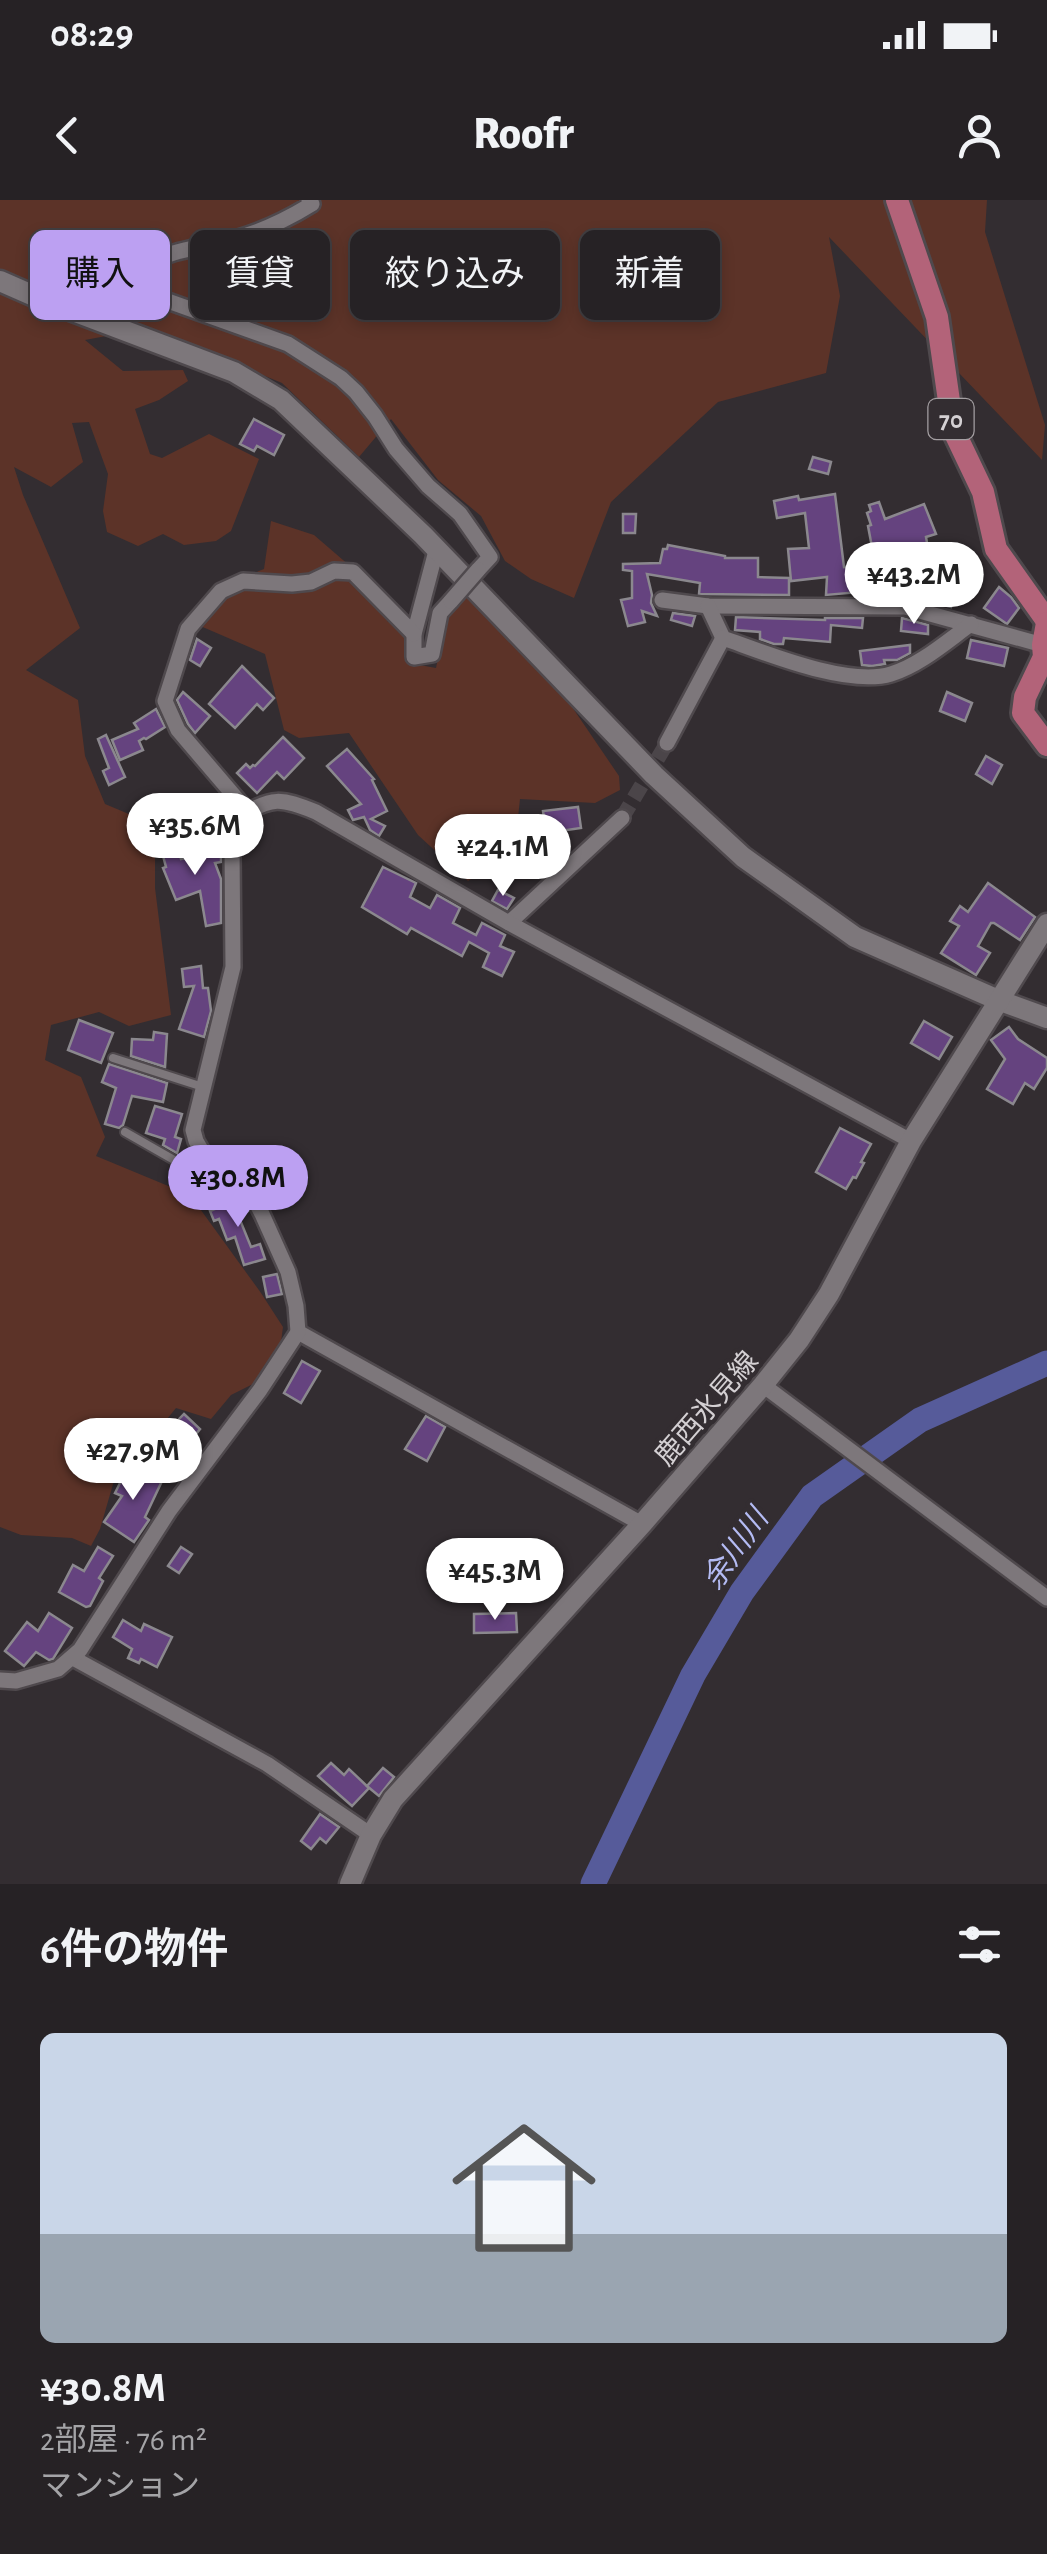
<!DOCTYPE html>
<html lang="ja">
<head>
<meta charset="utf-8">
<style>
	:root { --surface:#262225; --page:#322f32; --text:#f1f3f6; --muted:#a4a4a7; --line:#423f42; --accent:#bca0f2 }
	body { margin:0; font-family:"Alegreya Sans","Noto Sans JP",sans-serif; background:var(--page); color:var(--text); height:100vh; display:flex; flex-direction:column; font-size:38px; white-space:nowrap }
	* { box-sizing:border-box; margin:0 }
	p { font-size:32px; color:var(--muted) }
	.icon { flex:none; width:55px; height:55px; fill:none; stroke:currentColor; stroke-width:2; stroke-linecap:round; stroke-linejoin:round }
	.map { position:relative; height:1684px; overflow:hidden }
	.drawer { display:flex; flex-direction:column; background:var(--surface); flex:1 }
	.drawer>* { flex:none }
	.top-card { position:absolute; left:30px; top:30px; width:988px; height:90px; display:flex; gap:20px }
	.price { position:absolute; translate:-50% -85px; padding:0 22px; border-radius:35px; background:#fff; color:#222; font-size:32px; line-height:65px; filter:drop-shadow(0 2px 5px #0008) }
	.price::after { content:''; position:absolute; left:50%; top:60px; width:30px; height:22px; margin-left:-15px; background:inherit; clip-path:polygon(0 0,100% 0,50% 100%) }
	.price.selected { background:var(--accent); color:#111 }
	ul { padding:0; list-style:none }
	li { display:grid; align-content:center; gap:20px; height:530px; padding:0 40px }
	li span { display:grid; place-items:center; height:310px; border-radius:15px; color:#555 }
	li>.icon { margin-inline-start:auto }
	span .icon { width:180px; height:180px; fill:#fffc; stroke-width:1 }
	li b { font-size:42px }
	h2 { display:flex; justify-content:space-between; align-items:center; height:120px; padding:0 40px; font-size:42px }
	.tag { padding:0 35px; border-radius:15px; background:var(--surface); box-shadow:0 5px 15px #0003,0 0 0 2px var(--line); font-size:35px; line-height:90px }
	.tag.selected { background:var(--accent); color:#111 }
	.status { display:flex; justify-content:space-between; align-items:center; height:70px; padding:0 50px; background:var(--surface); direction:ltr }
	.status svg { height:28px; fill:currentColor }
	header { display:flex; justify-content:space-between; align-items:center; height:130px; padding:0 40px; background:var(--surface); font-size:45px; font-weight:800 }
	.map>svg:first-child { display:block }
	.green { fill:#5c3328 }
	.lines { fill:none; stroke-linecap:round; stroke-linejoin:round }
	.river { stroke:#565b9a; stroke-width:25 }
	.building { fill:#65437f; stroke:#8b888e; stroke-width:2.5 }
	.street-tunnel { stroke:#4b4549; stroke-width:15; stroke-dasharray:15 8; stroke-linecap:butt }
	.lane-casing { stroke:#4f494d; stroke-width:12 }
	.street-casing { stroke:#4f494d; stroke-width:20 }
	.secondary-casing { stroke:#4f494d; stroke-width:25 }
	.primary-casing { stroke:#4f494d; stroke-width:28 }
	.lane { stroke:#7d777b; stroke-width:8 }
	.street { stroke:#7d777b; stroke-width:15 }
	.secondary { stroke:#7d777b; stroke-width:20 }
	.primary { stroke:#b36379; stroke-width:22 }
	.street-bridge-casing { stroke:#4f494d; stroke-width:20; stroke-linecap:butt }
	.street-bridge { stroke:#7d777b; stroke-width:15 }
	.labels { text-anchor:middle; stroke-width:8; stroke-linejoin:round; paint-order:stroke }
	.shield { fill:#332d31; stroke:#a49fa2; stroke-width:2.5 }
	.shield-label { font-size:25px; font-weight:bold; fill:#d4d0d3 }
	.street-label { font-size:28px; fill:#d4d0d3; stroke:#332d31 }
	.water-label { font-size:30px; font-style:italic; fill:#b4bbf3; stroke:#332d31 }
</style>
</head>
<body>
<div class="status"><b>08:29</b><svg viewBox="0 0 49 12"><path d="M0 12V9h3v3zM5 12V6h3v6zM10 12V3h3v9zM15 12V0h3v12zM26 1h20v11H26zM47 4h2v5h-2z"/></svg></div>
<header><svg class="icon" aria-label="back" viewBox="0 0 24 24"><path d="M15 5l-7 7 7 7"/></svg>Roofr<svg class="icon" aria-label="person" viewBox="0 0 24 24"><circle cx="12" cy="8" r="4"/><path d="M4 21q1-7 8-7t8 7"/></svg></header>
<div class="map">
<svg width="1047" height="1684" viewBox="0 0 1047 1684">
	<rect width="100%" height="100%" fill="#332d31"/>
	<!-- green -->
	<g class="green">
		<polygon points="0,0 987,0 985,32 1045,225 1042,260 829,37 840,96 826,173 718,202 611,302 574,398 531,379 505,361 481,316 438,280 391,219 359,257 282,183 149,128 85,140 123,171 183,170 188,181 159,200 135,209 150,254 162,258 209,234 259,259 231,331 216,341 184,345 163,334 138,346 107,332 103,311 108,274 89,222 72,223 83,262 51,287 14,267 23,295 80,428 26,470 78,500 85,556 105,604 155,625 155,688 171,815 129,826 99,812 51,825 45,860 81,877 105,937 96,956 190,995 261,1093 283,1127 280,1149 257,1182 231,1195 211,1219 176,1208 141,1251 118,1267 100,1329 91,1346 72,1338 21,1335 0,1327"/>
		<path d="M271 321 314 335 401 410 387 421 402 429 414 464 436 468 446 419 466 396 568 501 619 576 620 590 595 603 520 599 518 618 502 628 485 670 468 681 418 635 349 533 299 538 284 530 265 454 198 425C217 402 235 380 264 369Z"/>
	</g>
	<g class="lines">
		<!-- river -->
		<polyline class="river" points="593,1684 693,1475 742,1392 812,1296 920,1220 1047,1163"/>
	</g>
	<!-- building -->
	<g class="building">
		<polygon points="254,219 284,235 274,255 257,246 254,251 240,244"/>
		<polygon points="813,257 831,262 828,274 809,269"/>
		<polygon points="835,294 844,367 875,363 868,326 871,325 867,313 871,311 869,305 879,302 885,319 924,304 936,334 926,337 929,355 902,359 904,383 953,379 957,389 951,407 908,396 894,396 893,389 826,395 827,377 791,381 788,349 809,348 805,313 777,318 774,301 798,296 799,300"/>
		<polygon points="623,314 636,314 635,333 623,333"/>
		<polygon points="668,345 725,356 725,358 758,358 758,377 789,378 789,395 699,394 700,383 647,374 652,395 651,403 657,416 642,411 645,422 628,426 621,400 632,398 632,371 623,370 623,364 660,363 663,349 667,349"/>
		<polygon points="999,387 1011,397 1019,408 1007,424 984,408"/>
		<polygon points="673,413 695,416 692,426 671,420"/>
		<polygon points="736,417 825,420 825,418 863,418 862,428 831,425 830,442 784,438 783,444 774,444 760,439 760,432 735,430"/>
		<polygon points="902,418 928,425 928,434 901,431"/>
		<polygon points="197,439 211,448 200,466 190,460"/>
		<polygon points="971,440 1008,448 1004,466 967,458"/>
		<polygon points="910,445 910,453 897,460 884,460 885,464 872,466 862,465 860,451"/>
		<polygon points="242,466 274,498 263,510 257,504 235,528 209,504"/>
		<polygon points="183,492 210,516 195,533 188,524 177,500"/>
		<polygon points="947,492 972,503 965,521 940,511"/>
		<polygon points="156,509 165,527 146,539 144,538 139,541 143,550 120,560 112,540 138,529 134,523"/>
		<polygon points="106,535 125,577 109,585 103,571 109,568 98,539"/>
		<polygon points="283,537 304,558 284,579 277,572 257,593 237,573 246,564 250,568 253,565 255,566"/>
		<polygon points="347,549 374,579 372,580 387,611 371,619 385,626 379,636 370,630 364,617 353,620 348,610 361,604 327,566"/>
		<polygon points="986,556 1002,565 992,584 976,574"/>
		<polygon points="578,607 581,628 546,633 543,611"/>
		<polygon points="512,627 525,631 520,646 507,641"/>
		<polygon points="175,637 181,659 221,651 221,662 215,663 221,679 221,723 206,726 200,691 176,700 163,668 166,667 159,641"/>
		<polygon points="549,644 552,658 524,665 520,651"/>
		<polygon points="383,667 416,683 410,697 430,708 437,695 460,708 453,723 476,735 482,723 505,735 500,746 514,752 502,776 483,767 489,753 469,742 462,756 411,728 407,734 362,707"/>
		<polygon points="988,683 1035,717 1020,740 994,723 991,723 978,746 990,753 976,775 941,753 959,726 950,721 960,706 968,712"/>
		<polygon points="498,690 514,698 507,709 492,701"/>
		<polygon points="201,766 203,788 208,788 211,811 204,837 179,829 194,786 184,787 182,769"/>
		<polygon points="79,820 113,833 101,863 68,850"/>
		<polygon points="924,821 952,837 939,859 911,843"/>
		<polygon points="1009,827 1018,839 1047,858 1047,868 1034,889 1025,883 1013,904 987,889 1005,859 991,840"/>
		<polygon points="154,832 167,834 165,867 131,856 132,839 153,840"/>
		<polygon points="109,864 167,883 163,902 132,896 123,925 119,928 105,924 116,888 102,882"/>
		<polygon points="155,906 182,914 175,937 181,939 177,953 163,945 165,939 146,933"/>
		<polygon points="840,928 871,944 861,962 864,963 856,978 853,977 846,989 816,972"/>
		<polygon points="241,998 248,1011 238,1015 251,1047 260,1044 265,1059 244,1065 235,1037 227,1040 219,1019 214,1021 210,1011"/>
		<polygon points="277,1074 282,1094 267,1097 263,1077"/>
		<polygon points="302,1161 320,1171 301,1203 284,1193"/>
		<polygon points="184,1214 200,1229 168,1269 147,1252"/>
		<polygon points="426,1216 445,1227 427,1261 405,1249"/>
		<polygon points="129,1265 162,1281 145,1317 149,1320 134,1342 104,1322 122,1296 115,1293"/>
		<polygon points="98,1347 113,1356 99,1378 103,1381 90,1406 86,1407 59,1392 73,1365 84,1371"/>
		<polygon points="181,1347 192,1354 179,1373 168,1366"/>
		<polygon points="49,1413 72,1428 53,1459 49,1460 36,1452 24,1466 5,1451 27,1422 38,1431"/>
		<polygon points="516,1413 517,1432 474,1433 474,1414"/>
		<polygon points="123,1420 141,1431 144,1424 172,1437 157,1467 141,1459 139,1463 128,1458 132,1449 113,1437"/>
		<polygon points="331,1563 344,1575 349,1569 369,1588 352,1606 318,1576"/>
		<polygon points="383,1568 394,1577 379,1596 367,1586"/>
		<polygon points="320,1614 339,1627 326,1643 320,1638 311,1649 301,1641"/>
	</g>
	<g class="lines">
		<!-- street-tunnel -->
		<polyline class="street-tunnel" points="622,618 667,543"/>
		<defs>
			<g id="lane">
				<polyline points="113,858 203,887"/>
				<polyline points="125,932 181,964 206,958"/>
			</g>
			<g id="street">
				<path d="M309 0 312 4C283 22 252 36 218 43 194 49 172 50 151 63L147 83 151 95 288 144 341 178 356 192 375 216 396 249 428 286 460 314 490 357 478 370"/>
				<polyline points="436,351 414,434 414,457 432,454 440,413 451,401"/>
				<polyline points="662,400 708,406 905,407 1043,445"/>
				<path d="M708 406 723 438C766 453 847 487 891 474 920 465 946 442 971 424"/>
				<polyline points="667,543 723,438"/>
				<polyline points="248,612 178,530 165,501 188,429 221,391 243,381 292,384 311,382 334,371 353,372 414,434"/>
				<polyline points="509,723 622,618"/>
				<polyline points="298,1132 642,1324"/>
				<polyline points="763,1185 1047,1398"/>
				<polyline points="73,1458 267,1564 371,1635"/>
				<path d="M0 1480 16 1481 58 1469 80 1450 169 1311 260 1190 298 1132 296 1106 288 1072 262 1014 250 991 235 976 206 958 196 941 193 930 233 767 232 650 240 617C271 596 282 598 316 612L509 723 911 941"/>
			</g>
			<g id="secondary">
				<polyline points="0,81 41,99 234,172 281,200 423,335 654,575 743,657 855,737 998,800 1047,818"/>
				<polyline points="350,1684 371,1635 393,1599 642,1324 763,1185 799,1140 829,1094 911,941 1047,724"/>
			</g>
			<g id="primary">
				<polyline points="897,0 937,117 953,229 983,292 996,349 1047,421"/>
				<polyline points="1047,423 1043,445 1044,457 1025,497 1023,513 1047,545"/>
			</g>
		</defs>
		<!-- lane casing -->
		<use href="#lane" class="lane-casing"/>
		<!-- street casing -->
		<use href="#street" class="street-casing"/>
		<!-- secondary casing -->
		<use href="#secondary" class="secondary-casing"/>
		<!-- primary casing -->
		<use href="#primary" class="primary-casing"/>
		<!-- lane -->
		<use href="#lane" class="lane"/>
		<!-- street -->
		<use href="#street" class="street"/>
		<!-- secondary -->
		<use href="#secondary" class="secondary"/>
		<!-- primary -->
		<use href="#primary" class="primary"/>
		<defs>
			<polyline id="street-bridge" points="451,401 478,370"/>
		</defs>
		<!-- street-bridge casing -->
		<use href="#street-bridge" class="street-bridge-casing"/>
		<!-- street-bridge -->
		<use href="#street-bridge" class="street-bridge"/>
	</g>
	<g class="labels">
		<!-- shield labels -->
		<rect class="shield" x="928.5" y="199" width="45" height="40" rx="8"/>
		<g class="shield-label">
			<text x="951" y="228">70</text>
		</g>
		<!-- street labels -->
		<g class="street-label">
			<text transform="translate(706 1208) rotate(-49)" y="10">鹿西氷見線</text>
		</g>
		<!-- water labels -->
		<g class="water-label">
			<text transform="translate(735 1349) rotate(-55)" y="10">余川川</text>
		</g>
	</g>
</svg>
<b class="price" style="left:914px;top:427px">¥43.2M</b>
<b class="price" style="left:195px;top:678px">¥35.6M</b>
<b class="price" style="left:503px;top:699px">¥24.1M</b>
<b class="price selected" style="left:238px;top:1030px">¥30.8M</b>
<b class="price" style="left:133px;top:1303px">¥27.9M</b>
<b class="price" style="left:495px;top:1423px">¥45.3M</b>
<div class="top-card">
<a class="tag selected">購入</a>
<a class="tag">賃貸</a>
<a class="tag">絞り込み</a>
<a class="tag">新着</a>
</div>
</div>
<section class="drawer">
<h2>6件の物件<svg class="icon" aria-label="filters" viewBox="0 0 24 24"><path d="M4 7h16M4 17h16"/><circle cx="9" cy="7" r="2"/><circle cx="15" cy="17" r="2"/></svg></h2>
<ul>
<li><span style="background:linear-gradient(#c9d6e8 65%,#9aa5b1 0)"><svg class="icon" aria-label="home" viewBox="0 0 24 24"><path d="M3 11l9-7 9 7M6 9v11h12V9"/></svg></span><div><b>¥30.8M</b><p>2部屋 · 76 m²</p><p>マンション</p></div></li>
</ul>
</section>
</body>
</html>
